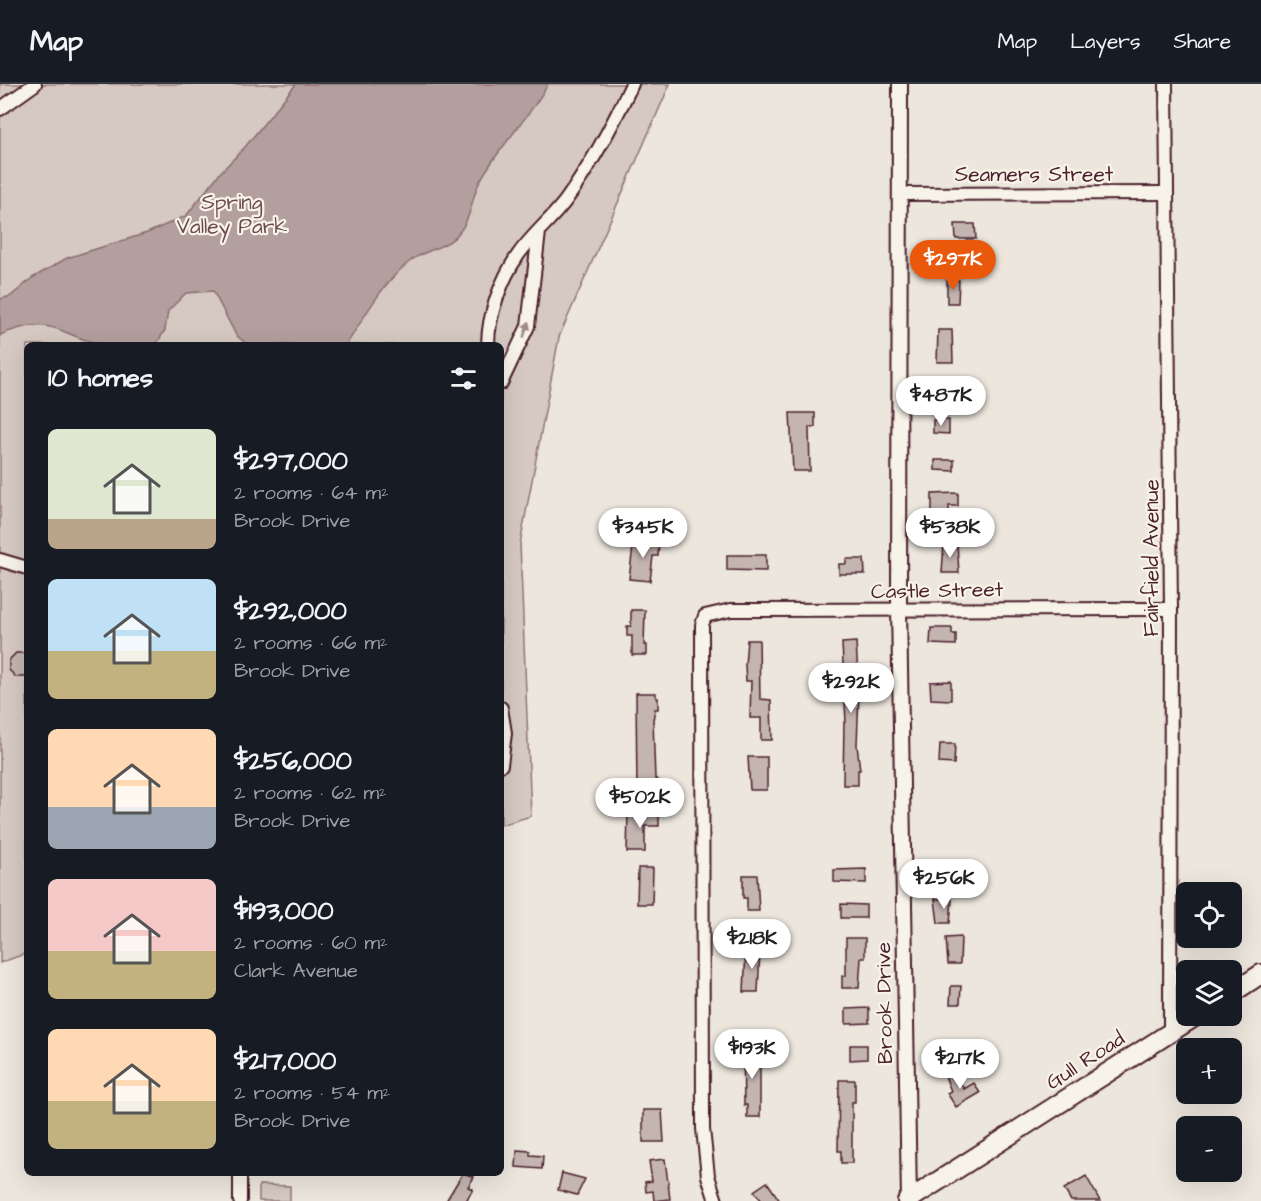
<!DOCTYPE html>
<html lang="en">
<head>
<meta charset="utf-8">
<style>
	:root { --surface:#171b24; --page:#242831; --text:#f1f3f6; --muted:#9ea1a6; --line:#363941; --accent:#ea580c }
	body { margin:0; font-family:"Architects Daughter",sans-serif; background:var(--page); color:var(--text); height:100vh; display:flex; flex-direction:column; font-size:22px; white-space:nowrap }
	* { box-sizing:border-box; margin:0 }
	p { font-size:20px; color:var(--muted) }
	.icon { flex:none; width:33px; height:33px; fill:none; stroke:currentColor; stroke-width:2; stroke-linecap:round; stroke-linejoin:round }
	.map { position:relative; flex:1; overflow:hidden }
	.panel { position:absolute; left:24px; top:258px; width:480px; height:834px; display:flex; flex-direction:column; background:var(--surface); border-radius:9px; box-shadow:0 6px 24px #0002 }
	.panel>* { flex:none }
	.fabs { position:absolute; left:1176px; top:798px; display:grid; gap:12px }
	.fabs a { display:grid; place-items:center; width:66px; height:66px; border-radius:9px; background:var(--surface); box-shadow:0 6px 24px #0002; font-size:30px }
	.price { position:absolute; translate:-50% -51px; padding:0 14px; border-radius:21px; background:#fff; color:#222; font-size:20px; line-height:39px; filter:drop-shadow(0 2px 3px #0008) }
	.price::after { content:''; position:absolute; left:50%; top:36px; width:18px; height:14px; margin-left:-9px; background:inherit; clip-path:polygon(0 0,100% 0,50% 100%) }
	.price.current { background:var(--accent); color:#fff }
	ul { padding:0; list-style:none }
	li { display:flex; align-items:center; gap:18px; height:150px; padding:0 24px }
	li span { display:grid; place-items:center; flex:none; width:168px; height:120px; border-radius:9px; color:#555 }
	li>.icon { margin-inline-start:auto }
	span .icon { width:72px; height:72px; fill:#fffc; stroke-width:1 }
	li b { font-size:26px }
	h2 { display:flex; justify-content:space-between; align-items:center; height:72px; padding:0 24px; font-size:26px }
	header { display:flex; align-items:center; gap:36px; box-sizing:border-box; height:84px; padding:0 30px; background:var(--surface); border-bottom:2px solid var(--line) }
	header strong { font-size:28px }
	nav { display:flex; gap:33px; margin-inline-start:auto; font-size:21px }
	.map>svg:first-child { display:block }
	.green { fill:#d5c9c2; stroke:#907476; stroke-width:1.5 }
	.water { fill:#b39f9d; stroke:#896c6f; stroke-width:1.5 }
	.building { fill:#c4b5b0; stroke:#4a1f2b; stroke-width:1.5 }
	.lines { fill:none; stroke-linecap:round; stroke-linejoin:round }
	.minor-casing { stroke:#4a1f2b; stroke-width:16 }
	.tertiary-casing { stroke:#4a1f2b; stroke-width:18 }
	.primary-casing { stroke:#4a1f2b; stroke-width:22 }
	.minor { stroke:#f7f3e8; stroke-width:12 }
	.tertiary { stroke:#f7f3e8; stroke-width:14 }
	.primary { stroke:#f7f3e8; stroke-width:18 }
	.oneway { fill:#a0898a }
	.labels { text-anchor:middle; stroke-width:4.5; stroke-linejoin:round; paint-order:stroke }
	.street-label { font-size:21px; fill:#4a1f2b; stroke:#f7f3e8 }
	.park-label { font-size:21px; fill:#6d4a51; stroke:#f7f3e8 }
</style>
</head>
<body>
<header>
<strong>Map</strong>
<nav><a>Map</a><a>Layers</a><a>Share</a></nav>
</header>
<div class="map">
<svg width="1261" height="1117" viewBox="0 0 1261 1117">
	<rect width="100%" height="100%" fill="#ece6dd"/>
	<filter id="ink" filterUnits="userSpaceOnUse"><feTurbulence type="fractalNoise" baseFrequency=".0167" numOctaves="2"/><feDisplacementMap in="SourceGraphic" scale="12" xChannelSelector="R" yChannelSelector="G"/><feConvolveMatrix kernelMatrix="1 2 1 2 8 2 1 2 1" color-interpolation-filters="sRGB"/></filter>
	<g filter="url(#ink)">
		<!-- green -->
		<g class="green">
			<polygon points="0,0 670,0 559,253 520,460 531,732 501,741 501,261 27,261 27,869 0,879"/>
			<polygon points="259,1101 290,1102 290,1117 259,1117"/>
		</g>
		<!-- water -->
		<path class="water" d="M296 0H548C529 35 499 62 480 97 470 116 473 133 457 151 447 163 426 166 413 175 383 197 366 231 346 261H248L236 251 213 207 186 209 168 227 165 246 156 261C139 261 120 264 104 261 55 251 55 229 0 251V215L11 212 32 194 67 174 147 149 186 132 219 90 245 63Z"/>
		<!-- building -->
		<g class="building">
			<polygon points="955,140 975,140 976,155 956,155"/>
			<polygon points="947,196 959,196 958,219 947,219"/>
			<polygon points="938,246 952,246 953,278 937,278"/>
			<polygon points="790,329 815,329 815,343 809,343 810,387 793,387"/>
			<polygon points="933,336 949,336 949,350 933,349"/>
			<polygon points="935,376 954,376 954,387 935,386"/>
			<polygon points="958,409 958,422 949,422 949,430 932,431 932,410"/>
			<polygon points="634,455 659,458 658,472 653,472 650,497 629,495"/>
			<polygon points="944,459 957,459 959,489 942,489"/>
			<polygon points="727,471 766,471 766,487 727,486"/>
			<polygon points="846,475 864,475 865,490 839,490 839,480 846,480"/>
			<polygon points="631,526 645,526 644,561 647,561 647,571 632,571 632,552 627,552 627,542 631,542"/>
			<polygon points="931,544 952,544 952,550 956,550 956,561 930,560"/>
			<polygon points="747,556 759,556 760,615 771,616 772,656 761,656 761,634 750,634 751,597 746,597 745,581"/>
			<polygon points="856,558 859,609 857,661 860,686 858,686 858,701 843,701 844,638 846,638 842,559"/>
			<polygon points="16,569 27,569 27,593 16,593 9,586 9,576"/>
			<polygon points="951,597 951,616 931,615 930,598"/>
			<polygon points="636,609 656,609 656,614 658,614 658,625 655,625 653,636 655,695 657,695 658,705 637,706"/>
			<polygon points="940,660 955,660 954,680 939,679"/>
			<polygon points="748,673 767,673 767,706 750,706"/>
			<polygon points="628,728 659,728 659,742 645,742 645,768 627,768"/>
			<polygon points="638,784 653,784 652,820 637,820"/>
			<polygon points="866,785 866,799 834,798 834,786"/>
			<polygon points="743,791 757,791 759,827 747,827 747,814 743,814"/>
			<polygon points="935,815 952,815 950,839 938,839"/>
			<polygon points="841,820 866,821 866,834 841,834"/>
			<polygon points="961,853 960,880 948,880 946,854"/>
			<polygon points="846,854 865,854 865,874 861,874 859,904 842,904 842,892 846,892"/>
			<polygon points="746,865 760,865 758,908 744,908"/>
			<polygon points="951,902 961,902 960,920 950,920"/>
			<polygon points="869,924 869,939 846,940 846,925"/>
			<polygon points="743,961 760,961 760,1033 747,1033 747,1021 744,1021"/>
			<polygon points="850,961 867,961 867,975 850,976"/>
			<polygon points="953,987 964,1005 974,999 980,1009 956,1023 947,1009 951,1007 945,992"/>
			<polygon points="839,996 855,996 855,1018 852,1018 852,1079 841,1079 841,1067 838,1067"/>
			<polygon points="643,1026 662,1026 664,1058 643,1058"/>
			<polygon points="517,1066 530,1067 530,1071 543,1072 542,1085 516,1083"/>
			<polygon points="665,1075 670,1115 654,1117 653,1107 646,1108 645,1098 652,1097 649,1077"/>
			<polygon points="463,1089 474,1093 468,1103 473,1105 466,1117 446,1117"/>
			<polygon points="562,1089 585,1095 577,1111 558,1106"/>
			<polygon points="1086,1092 1100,1117 1071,1117 1064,1105"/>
			<polygon points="767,1098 780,1117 762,1117 754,1107"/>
		</g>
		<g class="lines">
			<defs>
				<g id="minor">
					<polyline points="1166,0 1171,525 1170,949"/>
					<polyline points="0,25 35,0"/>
					<polyline points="902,110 1166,109"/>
					<path d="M488 261C488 231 501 196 518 171 532 151 552 135 566 116 592 80 613 40 632 0"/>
					<polyline points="501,299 528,242 539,148"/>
					<polyline points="0,476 27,484"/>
					<polyline points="501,624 505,649 501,681"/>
					<polyline points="240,1117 240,1089"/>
					<polyline points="716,1117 708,1092 703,1045 702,541 705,532 731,526 1171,525"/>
				</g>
				<polyline id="tertiary" points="900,0 899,524 909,1116"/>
				<g id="primary">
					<polyline points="1232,909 1261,890"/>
					<polyline points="907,1117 1196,932"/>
				</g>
			</defs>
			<!-- minor casing -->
			<use href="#minor" class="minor-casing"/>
			<!-- tertiary casing -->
			<use href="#tertiary" class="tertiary-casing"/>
			<!-- primary casing -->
			<use href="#primary" class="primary-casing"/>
			<!-- minor -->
			<use href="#minor" class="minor"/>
			<!-- tertiary -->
			<use href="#tertiary" class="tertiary"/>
			<!-- primary -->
			<use href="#primary" class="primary"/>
		</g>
		<!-- one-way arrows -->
		<defs><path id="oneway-solid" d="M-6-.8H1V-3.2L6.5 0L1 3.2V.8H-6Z" transform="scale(1.5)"/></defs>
		<use class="oneway" href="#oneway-solid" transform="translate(526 246) rotate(-71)"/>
	</g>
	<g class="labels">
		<!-- street labels -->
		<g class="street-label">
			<text x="1034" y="97">Seamers Street</text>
			<text transform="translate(1151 474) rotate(-90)" y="7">Fairfield Avenue</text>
			<text transform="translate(937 506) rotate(-1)" y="7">Castle Street</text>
			<text transform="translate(884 919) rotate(-91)" y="7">Brook Drive</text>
			<text transform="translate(1085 976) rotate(-33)" y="7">Gull Road</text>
		</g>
		<!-- park labels -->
		<g class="park-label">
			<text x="232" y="125">Spring<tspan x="232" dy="24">Valley Park</tspan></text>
		</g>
	</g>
</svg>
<div class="fabs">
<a><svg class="icon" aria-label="locate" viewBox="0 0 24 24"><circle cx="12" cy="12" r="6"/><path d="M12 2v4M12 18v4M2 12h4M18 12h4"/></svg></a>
<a><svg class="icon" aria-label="layers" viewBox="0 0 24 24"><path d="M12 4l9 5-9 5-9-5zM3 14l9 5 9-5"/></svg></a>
<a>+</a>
<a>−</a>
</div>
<b class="price current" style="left:953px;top:207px">$297K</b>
<b class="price" style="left:941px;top:343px">$487K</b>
<b class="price" style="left:643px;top:475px">$345K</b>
<b class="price" style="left:950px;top:475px">$538K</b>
<b class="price" style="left:851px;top:630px">$292K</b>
<b class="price" style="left:640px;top:745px">$502K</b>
<b class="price" style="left:944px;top:826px">$256K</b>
<b class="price" style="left:752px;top:886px">$218K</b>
<b class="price" style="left:752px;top:996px">$193K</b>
<b class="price" style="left:960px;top:1006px">$217K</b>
<section class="panel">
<h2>10 homes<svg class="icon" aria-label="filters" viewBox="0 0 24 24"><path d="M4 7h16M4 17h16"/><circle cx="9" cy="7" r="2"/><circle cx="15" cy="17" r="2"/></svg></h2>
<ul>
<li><span style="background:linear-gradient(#dfe7d0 75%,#b9a48a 0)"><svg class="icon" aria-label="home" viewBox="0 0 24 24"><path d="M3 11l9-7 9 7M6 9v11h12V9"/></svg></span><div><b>$297,000</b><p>2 rooms · 64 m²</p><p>Brook Drive</p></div></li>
<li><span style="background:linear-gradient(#bfe0f5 60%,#c2b280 0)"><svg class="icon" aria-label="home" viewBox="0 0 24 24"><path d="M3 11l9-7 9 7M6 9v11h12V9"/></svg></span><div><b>$292,000</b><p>2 rooms · 66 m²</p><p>Brook Drive</p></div></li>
<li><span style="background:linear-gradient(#ffd9b3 65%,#9aa5b1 0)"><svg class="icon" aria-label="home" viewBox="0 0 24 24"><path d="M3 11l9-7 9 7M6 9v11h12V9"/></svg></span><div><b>$256,000</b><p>2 rooms · 62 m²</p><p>Brook Drive</p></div></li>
<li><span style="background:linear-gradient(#f6c9c9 60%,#c2b280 0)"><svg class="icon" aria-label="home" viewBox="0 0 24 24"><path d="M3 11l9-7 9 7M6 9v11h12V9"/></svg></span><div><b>$193,000</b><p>2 rooms · 60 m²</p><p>Clark Avenue</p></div></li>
<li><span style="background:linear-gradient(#ffd9b3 60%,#c2b280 0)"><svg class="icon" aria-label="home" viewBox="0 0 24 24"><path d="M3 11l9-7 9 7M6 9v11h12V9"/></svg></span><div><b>$217,000</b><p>2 rooms · 54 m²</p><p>Brook Drive</p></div></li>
</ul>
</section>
</div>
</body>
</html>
